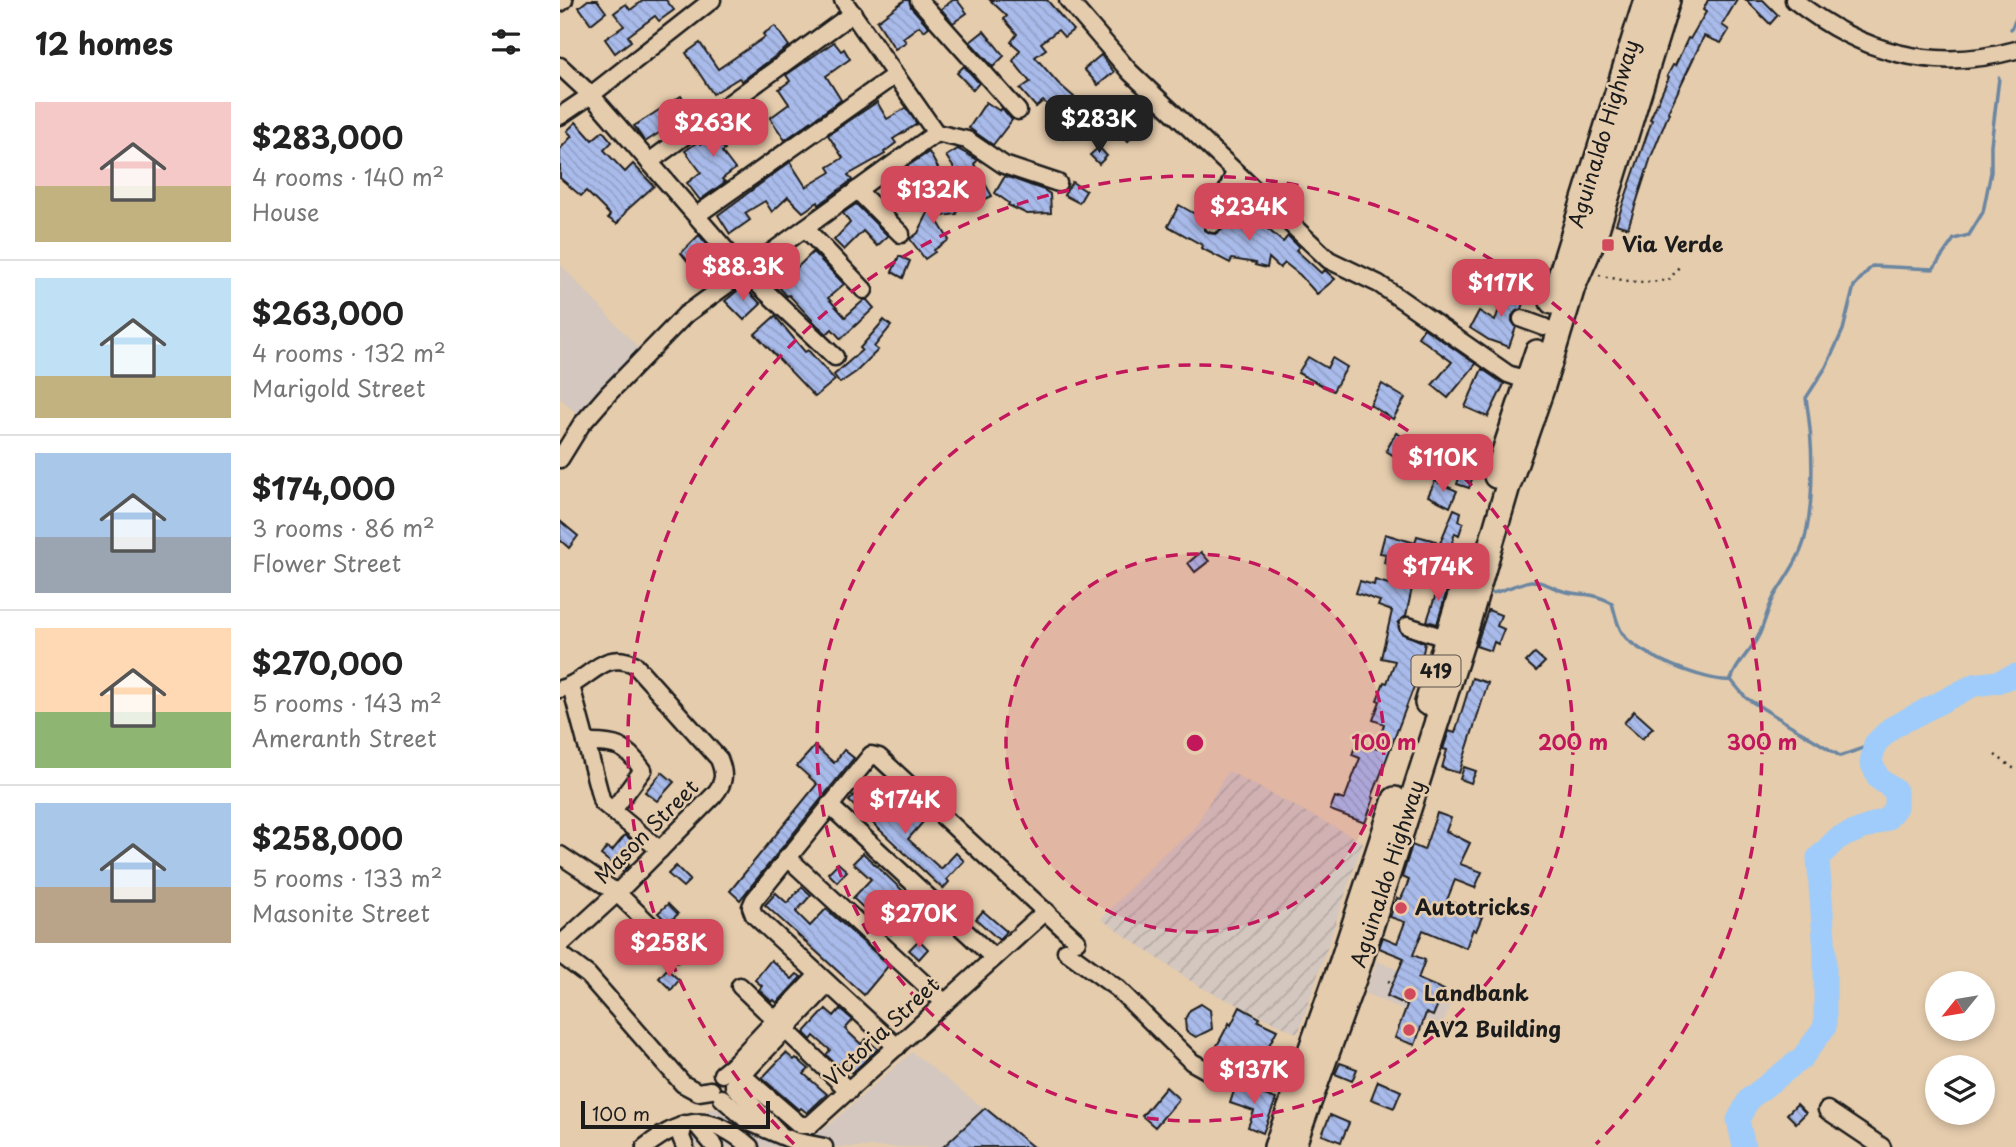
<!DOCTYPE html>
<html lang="en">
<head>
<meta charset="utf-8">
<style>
	:root { --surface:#fff; --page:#f2f2f2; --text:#222; --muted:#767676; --line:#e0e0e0; --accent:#d1495b }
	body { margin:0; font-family:"Playpen Sans",sans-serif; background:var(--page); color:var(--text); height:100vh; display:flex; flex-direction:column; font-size:26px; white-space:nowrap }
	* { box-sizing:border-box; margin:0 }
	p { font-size:23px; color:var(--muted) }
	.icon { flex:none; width:38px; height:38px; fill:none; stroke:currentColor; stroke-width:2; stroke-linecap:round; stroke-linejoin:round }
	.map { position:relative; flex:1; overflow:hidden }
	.drawer { display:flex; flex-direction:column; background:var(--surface); width:560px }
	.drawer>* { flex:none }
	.needle { width:46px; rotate:240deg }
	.fabs { position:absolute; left:1365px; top:971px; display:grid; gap:14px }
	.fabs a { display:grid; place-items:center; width:70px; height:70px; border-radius:50%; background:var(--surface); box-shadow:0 4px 10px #0003; font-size:35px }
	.scale { position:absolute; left:21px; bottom:18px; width:189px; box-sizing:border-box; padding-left:7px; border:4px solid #1c1c1c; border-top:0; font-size:19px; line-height:24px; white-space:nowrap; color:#1c1c1c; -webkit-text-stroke:5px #e5ccad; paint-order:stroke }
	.price { position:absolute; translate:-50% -60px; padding:0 16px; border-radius:14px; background:var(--accent); color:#fff; font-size:23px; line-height:46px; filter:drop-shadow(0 2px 4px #0008) }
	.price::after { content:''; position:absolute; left:50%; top:42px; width:21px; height:16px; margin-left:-10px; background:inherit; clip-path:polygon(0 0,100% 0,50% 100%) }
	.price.selected { background:#222; color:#fff }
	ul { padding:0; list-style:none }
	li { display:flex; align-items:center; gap:21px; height:175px; padding:0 35px }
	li+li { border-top:2px solid var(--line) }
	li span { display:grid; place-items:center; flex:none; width:196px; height:140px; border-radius:0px; color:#555 }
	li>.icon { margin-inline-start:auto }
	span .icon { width:84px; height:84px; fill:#fffc; stroke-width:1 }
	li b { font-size:30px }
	h2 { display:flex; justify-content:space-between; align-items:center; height:84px; padding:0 35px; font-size:30px }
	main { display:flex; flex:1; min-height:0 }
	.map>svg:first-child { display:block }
	.built { fill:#d3c7bf }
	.industrial { fill:url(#industrial-furrows) }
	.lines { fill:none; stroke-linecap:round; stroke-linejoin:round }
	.stream { stroke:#6b86a1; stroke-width:3.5 }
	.river { stroke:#9fccfa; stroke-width:23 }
	.building { fill:url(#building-back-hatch); stroke:#1c1c1c; stroke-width:2 }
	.minor-casing { stroke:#1c1c1c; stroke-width:21 }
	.highway-casing { stroke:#1c1c1c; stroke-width:28 }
	.path { stroke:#1c1c1c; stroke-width:2.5; stroke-dasharray:2 5; stroke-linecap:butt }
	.minor { stroke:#e5ccad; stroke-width:16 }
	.highway { stroke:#e5ccad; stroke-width:23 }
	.ring { fill:none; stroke:#c2185b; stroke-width:3.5; stroke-dasharray:12 9 }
	.poi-dot { fill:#d1495b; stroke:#e5ccad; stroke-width:2.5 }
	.labels { text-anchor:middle; stroke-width:5; stroke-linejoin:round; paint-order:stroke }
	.shield { fill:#e5ccad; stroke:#585148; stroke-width:2 }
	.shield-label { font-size:19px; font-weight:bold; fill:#1c1c1c }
	.street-label { font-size:21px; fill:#1c1c1c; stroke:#e5ccad }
	.poi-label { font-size:21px; font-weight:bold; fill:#1c1c1c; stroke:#e5ccad; text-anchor:start }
	.centre { fill:#c2185b; stroke:#e5ccad; stroke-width:3.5 }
	.ring-label { font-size:21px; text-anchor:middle; font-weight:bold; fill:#c2185b; stroke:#e5ccad; stroke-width:5; stroke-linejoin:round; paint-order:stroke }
</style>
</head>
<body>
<main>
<section class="drawer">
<h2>12 homes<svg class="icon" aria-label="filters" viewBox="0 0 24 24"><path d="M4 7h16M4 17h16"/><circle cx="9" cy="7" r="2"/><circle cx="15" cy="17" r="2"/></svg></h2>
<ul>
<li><span style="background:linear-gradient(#f6c9c9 60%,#c2b280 0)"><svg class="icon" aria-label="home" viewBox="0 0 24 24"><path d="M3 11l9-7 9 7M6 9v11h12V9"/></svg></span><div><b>$283,000</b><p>4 rooms · 140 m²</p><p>House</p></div></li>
<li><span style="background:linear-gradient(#bfe0f5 70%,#c2b280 0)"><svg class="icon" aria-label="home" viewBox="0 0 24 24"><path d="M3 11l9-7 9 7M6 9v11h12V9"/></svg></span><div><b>$263,000</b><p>4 rooms · 132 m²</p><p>Marigold Street</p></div></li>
<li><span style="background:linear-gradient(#a9c7e8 60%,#9aa5b1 0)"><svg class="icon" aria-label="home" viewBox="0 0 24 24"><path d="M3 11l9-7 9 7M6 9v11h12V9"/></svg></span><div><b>$174,000</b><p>3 rooms · 86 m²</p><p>Flower Street</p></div></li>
<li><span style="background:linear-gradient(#ffd9b3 60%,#8fb573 0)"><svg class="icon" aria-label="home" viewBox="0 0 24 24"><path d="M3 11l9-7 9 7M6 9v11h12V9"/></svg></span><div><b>$270,000</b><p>5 rooms · 143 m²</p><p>Ameranth Street</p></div></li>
<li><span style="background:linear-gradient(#a9c7e8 60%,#b9a48a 0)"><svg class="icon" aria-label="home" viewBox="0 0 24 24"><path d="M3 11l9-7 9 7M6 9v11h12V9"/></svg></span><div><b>$258,000</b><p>5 rooms · 133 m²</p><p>Masonite Street</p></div></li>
</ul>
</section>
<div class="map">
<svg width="1456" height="1147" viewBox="0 0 1456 1147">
	<defs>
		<pattern id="industrial-furrows" width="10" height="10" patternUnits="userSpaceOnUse" patternTransform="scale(1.75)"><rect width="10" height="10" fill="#d3c7bf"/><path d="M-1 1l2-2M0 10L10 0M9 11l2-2" fill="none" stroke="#b5aaa4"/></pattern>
		<pattern id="building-back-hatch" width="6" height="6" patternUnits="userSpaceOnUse" patternTransform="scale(1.75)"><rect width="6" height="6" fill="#a9bbea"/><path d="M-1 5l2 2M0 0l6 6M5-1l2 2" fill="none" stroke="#91a0c8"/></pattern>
	</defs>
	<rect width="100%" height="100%" fill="#e5ccad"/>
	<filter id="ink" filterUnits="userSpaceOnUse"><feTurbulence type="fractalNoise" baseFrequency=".0143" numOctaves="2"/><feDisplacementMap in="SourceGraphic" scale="14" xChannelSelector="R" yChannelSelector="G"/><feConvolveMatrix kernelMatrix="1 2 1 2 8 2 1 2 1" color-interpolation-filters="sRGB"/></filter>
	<g filter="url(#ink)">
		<!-- built -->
		<g class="built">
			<polygon points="0,264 83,353 21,418 0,398"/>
			<polygon points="817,961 895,995 881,1027 805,993"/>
			<polygon points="352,1052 473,1147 137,1147 132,1138 132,1131 148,1109 167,1109 185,1090 233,1131 253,1133 263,1130"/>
		</g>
		<!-- industrial -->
		<polygon class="industrial" points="668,771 803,842 738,1034 638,986 541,919 603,854 632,832"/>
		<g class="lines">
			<!-- stream -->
			<g class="stream">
				<polyline points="1451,29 1456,19"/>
				<path d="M933 593C941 591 966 581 971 581 984 581 992 588 1003 591 1024 597 1030 591 1052 603 1055 613 1057 626 1063 634 1075 654 1148 683 1171 680"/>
				<path d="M1171 680C1177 661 1191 652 1199 635 1205 622 1208 607 1215 595 1226 577 1240 558 1245 538 1255 496 1253 440 1246 398L1266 367 1283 330 1294 286 1312 266 1373 269 1394 239 1409 235 1423 212 1431 172V145L1439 78"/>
				<polyline points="1171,680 1186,698 1280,756 1315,744"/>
			</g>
			<!-- river -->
			<polyline class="river" points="1184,1147 1178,1120 1189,1099 1242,1058 1265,1027 1265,952 1258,858 1278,838 1327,819 1336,807 1336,791 1319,779 1311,762 1315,744 1331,728 1414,685 1437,682 1456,675"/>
		</g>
		<!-- building -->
		<g class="building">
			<polygon points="28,0 37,0 46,12 31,24 19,7"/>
			<polygon points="84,0 106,0 114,10 99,21 95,16 68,36 71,41 55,53 45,39 64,26 54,13 66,4 70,10"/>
			<polygon points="345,0 349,0 351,7 369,27 364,31 359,26 343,38 346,42 335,49 317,21"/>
			<polygon points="393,0 397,0 407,13 393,23 381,9"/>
			<polygon points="430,0 487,0 513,30 504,37 498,30 481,43 486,49 475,57 498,83 514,97 511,100 526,121 503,138 491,125 502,117 483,101 476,107 460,89 470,82 453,61 460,50 451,42 457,34 444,19 447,16"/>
			<polygon points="1148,0 1177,0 1162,25 1169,30 1161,43 1144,36 1108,112 1109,113 1091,157 1068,228 1056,224 1092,120 1090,119 1109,77 1107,76 1113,65 1115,66 1128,38 1130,39 1146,12 1143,10"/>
			<polygon points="1186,0 1203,0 1218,15 1210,24"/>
			<polygon points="215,26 229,46 182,81 179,78 153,94 126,53 140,43 158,69 205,37 203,34"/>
			<polygon points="424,31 444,56 433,67 410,42"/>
			<polygon points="274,42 281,51 284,49 290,59 266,76 281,100 225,140 210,118 229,104 219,89 230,81 226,75"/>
			<polygon points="541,55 554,72 538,85 524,69"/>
			<polygon points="404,66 419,83 413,90 397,73"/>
			<polygon points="121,96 135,116 123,124 122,122 112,129 110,126 85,142 74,126"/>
			<polygon points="317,102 327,119 346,108 357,124 333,139 336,143 324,152 325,154 288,175 292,180 259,205 258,202 243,212 228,197 212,212 205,201 185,213 190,220 170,234 158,215 230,162 246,187 271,172 268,167 283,158 268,135"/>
			<polygon points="426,102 440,111 442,108 452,120 433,145 409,128"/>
			<polygon points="577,110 588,120 568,141 557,131"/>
			<polygon points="547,115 557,127 546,135 537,124"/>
			<polygon points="172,117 183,132 162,146 165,150 162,152 175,169 162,179 165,182 140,200 127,183 141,172 125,151 139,141 141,144 158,131 156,128"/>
			<polygon points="16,122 32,140 43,131 52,142 44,150 65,172 73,164 94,186 67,210 57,224 48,218 50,215 26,191 21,196 0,178 0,149 12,136 7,131"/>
			<polygon points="539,147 547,156 539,164 530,155"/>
			<polygon points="398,149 418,160 414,164 432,196 417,203 386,156"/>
			<polygon points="369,152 379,170 355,184 346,167"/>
			<polygon points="445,176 484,190 490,194 491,213 467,214 448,205 449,203 435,193"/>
			<polygon points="512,182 526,191 519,203 504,195"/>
			<polygon points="363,197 382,197 382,204 395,202 397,214 375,217 389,240 374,250 375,252 365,259 350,239 358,233 369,211 363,211"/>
			<polygon points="679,199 695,207 692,212 698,215 696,219 723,242 728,236 739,247 736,250 761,273 765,270 775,279 757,294 740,275 725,263 720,268 709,258 707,268 695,265 696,263 672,259 670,263 641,248 642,245 608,226 619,205 644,219 644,230 655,234 663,229"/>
			<polygon points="296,204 328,236 317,246 303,231 284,250 274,240 290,223 283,213"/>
			<polygon points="139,235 169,270 148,286 121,253"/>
			<polygon points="253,252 284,284 268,298 285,317 304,300 307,300 314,308 281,339 272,329 267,334 257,325 229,295 227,296 218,286"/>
			<polygon points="339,256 350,261 343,278 332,272"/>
			<polygon points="183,286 201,304 184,320 165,301"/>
			<polygon points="946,288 967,295 962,309 956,311 952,316 952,321 956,327 949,347 929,340 910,328 919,311 935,321"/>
			<polygon points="215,316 245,352 248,350 275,380 255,397 195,334"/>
			<polygon points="324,320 331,326 314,347 318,350 296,372 280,383 274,375 302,350 300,348"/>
			<polygon points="864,328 916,364 888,398 872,385 892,362 858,337"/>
			<polygon points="748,357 767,368 772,358 787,367 773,391 738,373"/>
			<polygon points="922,369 944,384 928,417 905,407"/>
			<polygon points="822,384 845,398 833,419 810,405"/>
			<polygon points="836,433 851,441 841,460 826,451"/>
			<polygon points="904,443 915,446 910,469 899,466"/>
			<polygon points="901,472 913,476 909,488 897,484"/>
			<polygon points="875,481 897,491 890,507 868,496"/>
			<polygon points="894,509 901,512 899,521 903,523 899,535 895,533 891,546 880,543"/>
			<polygon points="0,521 18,536 9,548 0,540"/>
			<polygon points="825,534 855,543 857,536 876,541 869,569 857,565 846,616 838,623 841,633 865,643 858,676 812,797 814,798 805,823 770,810 775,797 784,800 800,758 792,755 797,741 817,749 824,724 813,720 820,701 817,700 824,682 827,683 835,661 821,658 832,611 818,606 820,601 796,593 800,581 814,585 815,580 839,587 843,568 824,563 826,554 820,553"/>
			<polygon points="641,552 649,561 635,572 628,563"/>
			<polygon points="880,582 889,584 877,624 867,621"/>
			<polygon points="928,610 941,615 937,626 944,629 938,644 934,642 931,651 916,646"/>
			<polygon points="975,653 985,662 976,671 966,662"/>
			<polygon points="912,678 928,683 899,773 882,768 887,750 883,749 889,731 895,733"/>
			<polygon points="1074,711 1093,728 1082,739 1064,723"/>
			<polygon points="255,746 274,763 284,750 294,758 180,900 170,891 257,784 237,766"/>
			<polygon points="904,767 916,771 911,783 900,779"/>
			<polygon points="102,772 114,782 97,801 85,792"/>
			<polygon points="301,788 311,797 308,800 327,818 343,801 364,821 348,839 381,869 396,853 404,861 387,879 389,882 383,889 289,801"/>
			<polygon points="877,813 891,818 886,831 910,843 900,864 922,872 915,888 895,880 887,900 922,917 916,931 913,929 906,948 863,930 853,955 865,960 858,979 884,990 873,1016 866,1013 855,1045 835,1038 847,1005 827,996 844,958 819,948 823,937 837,943 845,922 830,917 837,898 841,899 849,880 842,877 852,845 864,850"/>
			<polygon points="65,835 79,846 67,862 69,864 63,872 41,855 47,847 52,851"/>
			<polygon points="303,853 343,891 326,910 341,924 331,934 293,898 311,879 293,863"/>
			<polygon points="278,863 287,871 277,882 268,873"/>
			<polygon points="116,866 130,880 123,887 108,874"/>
			<polygon points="242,887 251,895 236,912 250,926 266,909 329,965 304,995 205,905 216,893 227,903"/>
			<polygon points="108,904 118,914 108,923 98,913"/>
			<polygon points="361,909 371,918 361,928 352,920"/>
			<polygon points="423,911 446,931 439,940 416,919"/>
			<polygon points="359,940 368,949 359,959 349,950"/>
			<polygon points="211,960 232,979 237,974 241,977 217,1003 214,1000 212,1002 199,990 202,986 195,980"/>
			<polygon points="107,969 119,980 111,990 99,978"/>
			<polygon points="641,1004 650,1010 652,1029 636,1037 626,1031 625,1019 630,1010"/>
			<polygon points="680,1007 700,1018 698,1021 717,1030 702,1059 684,1050 677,1062 650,1059 669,1023 671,1025"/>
			<polygon points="266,1009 274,1016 280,1009 293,1020 285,1029 301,1044 306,1039 318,1049 292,1073 281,1063 278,1066 266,1055 270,1050 254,1036 251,1040 244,1033"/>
			<polygon points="226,1053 234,1060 236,1058 249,1069 244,1074 267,1094 247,1113 241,1108 239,1110 202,1078"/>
			<polygon points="780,1063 797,1069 792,1081 775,1074"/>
			<polygon points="818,1081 841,1091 834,1108 811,1099"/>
			<polygon points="676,1085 716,1099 703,1133 688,1127 694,1111 670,1103"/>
			<polygon points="606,1087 619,1099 595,1127 582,1116"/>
			<polygon points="1237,1104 1246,1113 1236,1123 1227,1114"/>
			<polygon points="425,1108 473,1147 383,1147"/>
			<polygon points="770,1115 789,1123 781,1142 762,1135"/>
		</g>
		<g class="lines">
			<defs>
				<g id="minor">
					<polyline points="283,0 376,133"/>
					<polyline points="359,0 458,111"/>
					<polyline points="508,0 570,72 769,260 819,284 948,374 977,384"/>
					<path d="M1234 0C1301 53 1373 73 1456 50"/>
					<polyline points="0,3 4,0"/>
					<polyline points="0,66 31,95 185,272 275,357"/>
					<polyline points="0,116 31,95 152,0"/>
					<polyline points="376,133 407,140 444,165 498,183"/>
					<polyline points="89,162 293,13"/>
					<polyline points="297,190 341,234"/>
					<polyline points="137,215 335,75"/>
					<polyline points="653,224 675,172"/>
					<polyline points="245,228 304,290"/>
					<polyline points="962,319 984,327"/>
					<polyline points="0,459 21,425 49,393 125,315 376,133"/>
					<polyline points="848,626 885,638"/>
					<polyline points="11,686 42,802 100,850"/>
					<path d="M0 689C29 682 42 649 74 664L159 759C165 774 165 782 154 795L57 893 0 945"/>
					<path d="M26 743C56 742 65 745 83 770L54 809"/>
					<polyline points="269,805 434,958"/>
					<polyline points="0,855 57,893 118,952"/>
					<polyline points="227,857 385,1003"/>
					<polyline points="506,951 558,989 632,1062 650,1072 699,1076 745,1093"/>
					<polyline points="0,954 28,975 123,1084 138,1092 151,1090"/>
					<polyline points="180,986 289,1091"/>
					<polyline points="337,1047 194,915 191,907 194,900 311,755 319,757 517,941"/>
					<polyline points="162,1074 172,1066 258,975"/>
					<polyline points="182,1075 240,1125 250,1125 486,911"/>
					<polyline points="174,1084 268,984"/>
					<polyline points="174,1086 219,1133"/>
					<polyline points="162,1098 189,1122 234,1141 264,1147"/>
					<polyline points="1267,1110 1322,1147"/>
					<polyline points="135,1123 155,1147"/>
					<polyline points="124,1124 121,1137 125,1147"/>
					<path d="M85 1147C125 1116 151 1113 190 1147"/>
				</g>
				<g id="highway">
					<polyline points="992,302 1086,0"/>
					<polyline points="936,476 977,352"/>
					<polyline points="867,703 905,579"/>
					<polyline points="716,1147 782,961 835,799"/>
					<polyline points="733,1147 798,968 902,643 947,489 983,386 1013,287 1034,239 1108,0"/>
				</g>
			</defs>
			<!-- minor casing -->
			<use href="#minor" class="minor-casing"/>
			<!-- highway casing -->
			<use href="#highway" class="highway-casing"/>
			<!-- path -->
			<g class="path">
				<path d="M1039 275C1063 281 1085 285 1110 279L1121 264"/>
				<polyline points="1435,755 1456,770"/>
				<polyline points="828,981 833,983"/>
			</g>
			<!-- minor -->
			<use href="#minor" class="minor"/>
			<!-- highway -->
			<use href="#highway" class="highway"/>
		</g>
	</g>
	<!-- distance rings -->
	<circle cx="635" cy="743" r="189" fill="#c2185b" fill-opacity=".12"/>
	<g class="ring">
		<circle cx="635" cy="743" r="189"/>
		<circle cx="635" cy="743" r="378"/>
		<path d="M234 1144A567 567 0 1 1 1036 1144"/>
	</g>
	<!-- markers -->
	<g class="poi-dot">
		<rect x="1041" y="238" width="14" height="14" rx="3.5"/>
		<circle cx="841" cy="908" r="7"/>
		<circle cx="850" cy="994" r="7"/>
		<circle cx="849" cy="1030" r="7"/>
	</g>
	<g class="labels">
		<!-- shield labels -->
		<rect class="shield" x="851.5" y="655.5" width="49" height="31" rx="5"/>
		<g class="shield-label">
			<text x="876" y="678">419</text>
		</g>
		<!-- street labels -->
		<g class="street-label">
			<text transform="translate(1044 134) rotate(-73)" y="7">Aguinaldo Highway</text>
			<text transform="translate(87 832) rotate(-45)" y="7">Mason Street</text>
			<text transform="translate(828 874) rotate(-72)" y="7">Aguinaldo Highway</text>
			<text transform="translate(322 1032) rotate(-43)" y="7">Victoria Street</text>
		</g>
		<!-- poi labels -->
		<g class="poi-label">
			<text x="1062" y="252">Via Verde</text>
			<text x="855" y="915">Autotricks</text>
			<text x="864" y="1001">Landbank</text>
			<text x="863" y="1037">AV2 Building</text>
		</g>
	</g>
	<circle cx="635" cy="743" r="10" class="centre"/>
	<g class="ring-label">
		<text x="824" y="750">100 m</text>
		<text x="1013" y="750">200 m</text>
		<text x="1202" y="750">300 m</text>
	</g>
</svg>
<div class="fabs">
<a><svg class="needle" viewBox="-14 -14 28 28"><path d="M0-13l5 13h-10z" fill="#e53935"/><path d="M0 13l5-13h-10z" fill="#767676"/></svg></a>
<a><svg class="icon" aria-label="layers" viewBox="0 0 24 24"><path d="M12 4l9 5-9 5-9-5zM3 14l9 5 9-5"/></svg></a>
</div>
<div class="scale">100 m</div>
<b class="price selected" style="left:539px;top:155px">$283K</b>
<b class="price" style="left:153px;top:159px">$263K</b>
<b class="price" style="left:373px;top:226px">$132K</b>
<b class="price" style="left:689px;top:243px">$234K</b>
<b class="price" style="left:183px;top:303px">$88.3K</b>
<b class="price" style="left:941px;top:319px">$117K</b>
<b class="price" style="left:883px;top:494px">$110K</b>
<b class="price" style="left:878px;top:603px">$174K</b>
<b class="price" style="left:345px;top:836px">$174K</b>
<b class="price" style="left:359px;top:950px">$270K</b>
<b class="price" style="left:109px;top:979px">$258K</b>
<b class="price" style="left:694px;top:1106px">$137K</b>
</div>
</main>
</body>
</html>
